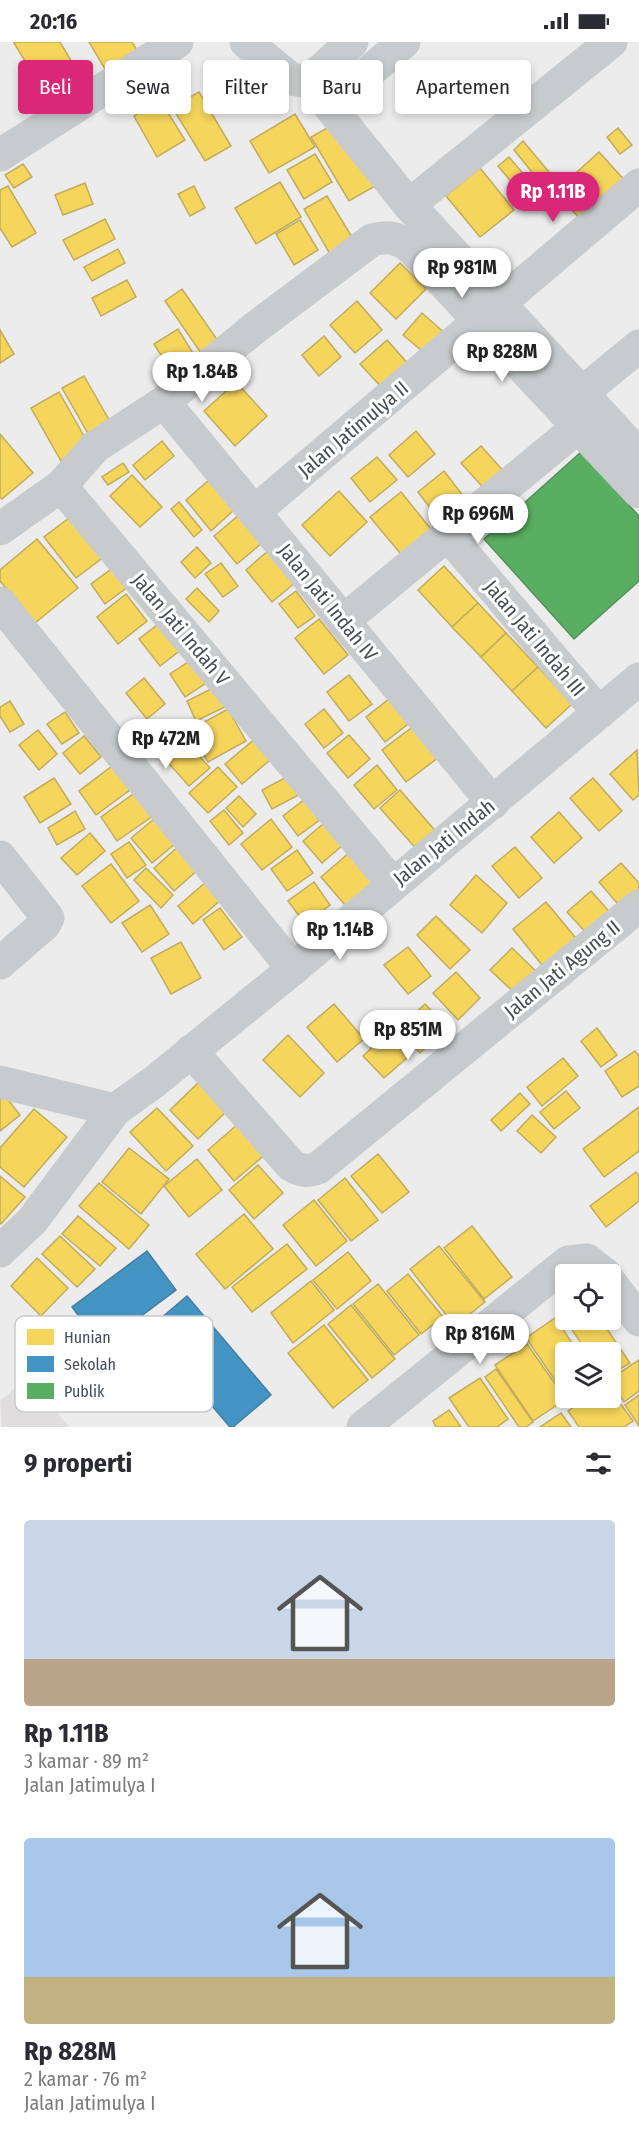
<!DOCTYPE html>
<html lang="id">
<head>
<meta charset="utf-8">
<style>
	:root { --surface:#fff; --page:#f7f7f7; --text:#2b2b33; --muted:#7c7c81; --accent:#db2777 }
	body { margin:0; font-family:"Fira Sans Condensed",sans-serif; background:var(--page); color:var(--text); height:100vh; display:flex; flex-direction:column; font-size:22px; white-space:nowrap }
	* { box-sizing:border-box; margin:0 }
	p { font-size:20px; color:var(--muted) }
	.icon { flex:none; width:33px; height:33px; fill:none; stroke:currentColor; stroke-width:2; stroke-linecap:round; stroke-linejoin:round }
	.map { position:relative; height:1385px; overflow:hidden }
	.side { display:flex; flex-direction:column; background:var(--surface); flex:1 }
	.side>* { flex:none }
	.top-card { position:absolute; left:18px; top:18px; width:603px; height:54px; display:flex; gap:12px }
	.fabs { position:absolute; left:555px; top:1222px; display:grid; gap:12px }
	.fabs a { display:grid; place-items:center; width:66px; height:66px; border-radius:6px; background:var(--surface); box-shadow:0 3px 9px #0003; font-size:30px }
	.price { position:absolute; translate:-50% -51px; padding:0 14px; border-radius:21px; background:#fff; color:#222; font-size:20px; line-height:39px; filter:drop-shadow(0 2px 3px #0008) }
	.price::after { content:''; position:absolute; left:50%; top:36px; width:18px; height:14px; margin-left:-9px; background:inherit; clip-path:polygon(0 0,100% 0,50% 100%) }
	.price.selected { background:var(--accent); color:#fff }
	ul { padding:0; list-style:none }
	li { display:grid; align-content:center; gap:12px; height:318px; padding:0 24px }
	li span { display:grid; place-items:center; height:186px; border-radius:6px; color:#555 }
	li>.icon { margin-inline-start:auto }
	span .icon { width:108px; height:108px; fill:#fffc; stroke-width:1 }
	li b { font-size:26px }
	h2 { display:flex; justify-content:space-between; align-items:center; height:72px; padding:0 24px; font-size:26px }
	.chip { padding:0 21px; border-radius:6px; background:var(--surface); box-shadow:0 3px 9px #0003; font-size:21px; line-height:54px }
	.chip.selected { background:var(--accent); color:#fff }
	.status { display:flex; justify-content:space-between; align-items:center; height:42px; padding:0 30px; background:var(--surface); direction:ltr }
	.status svg { height:16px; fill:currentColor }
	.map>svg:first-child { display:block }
	.education { fill:#dfddde }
	.homes { fill:#f6d55c; stroke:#c1ac5b; stroke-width:1.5 }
	.schools { fill:#4393c3; stroke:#437ea3; stroke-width:1.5 }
	.public { fill:#5aae61; stroke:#53915e; stroke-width:1.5 }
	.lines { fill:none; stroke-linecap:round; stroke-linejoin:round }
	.minor { stroke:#c8cbcd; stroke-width:33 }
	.labels { text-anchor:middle; stroke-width:6; stroke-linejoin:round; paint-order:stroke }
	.street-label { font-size:20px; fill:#444e58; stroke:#fff }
	.key { fill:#fff; stroke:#c7cacd; stroke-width:1.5 }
	.key-label { font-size:16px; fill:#444e58 }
</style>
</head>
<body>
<div class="status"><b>20:16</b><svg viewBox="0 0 49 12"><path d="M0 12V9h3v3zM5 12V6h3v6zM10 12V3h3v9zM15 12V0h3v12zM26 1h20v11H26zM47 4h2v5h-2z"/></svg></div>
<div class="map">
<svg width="639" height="1385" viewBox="0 0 639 1385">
	<rect width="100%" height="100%" fill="#edecec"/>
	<!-- education -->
	<polygon class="education" points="71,1298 93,1323 49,1361 69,1385 2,1385 0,1359"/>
	<!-- homes -->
	<g class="homes">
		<polygon points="17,0 60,0 82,37 48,57 14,1"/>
		<polygon points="89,0 132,0 137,8 105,27"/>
		<polygon points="504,19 534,55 508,77 478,40"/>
		<polygon points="199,50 231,104 205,119 172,65"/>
		<polygon points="160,58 185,98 157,115 134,74"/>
		<polygon points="295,72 315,105 269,131 250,99"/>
		<polygon points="338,80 375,144 349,159 311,95"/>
		<polygon points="618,86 632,103 620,112 607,95"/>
		<polygon points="523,99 554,136 544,145 514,108"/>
		<polygon points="599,110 628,142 584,181 555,150"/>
		<polygon points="315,112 332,140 304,157 287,128"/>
		<polygon points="509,115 536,147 525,156 498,124"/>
		<polygon points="23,122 32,135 14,146 5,133"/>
		<polygon points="480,126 514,168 480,195 446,154"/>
		<polygon points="280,140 301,175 256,202 235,166"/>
		<polygon points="85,141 93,162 63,173 55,153"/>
		<polygon points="8,144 36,191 12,205 0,186 0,148"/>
		<polygon points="194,144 205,166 190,174 178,152"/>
		<polygon points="327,154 358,205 334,219 304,167"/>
		<polygon points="105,177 115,197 74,218 63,198"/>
		<polygon points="300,178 318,208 294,223 276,192"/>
		<polygon points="118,207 125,221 92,239 84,225"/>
		<polygon points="400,221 426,247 396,277 370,251"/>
		<polygon points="127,238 136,255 101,274 92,256"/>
		<polygon points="182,247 218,299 201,311 165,259"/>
		<polygon points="357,259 382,288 355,311 330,283"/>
		<polygon points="422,271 448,294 429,315 403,293"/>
		<polygon points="178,287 199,321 175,336 154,302"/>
		<polygon points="0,288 14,312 0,321"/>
		<polygon points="324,294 341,315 319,334 302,313"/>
		<polygon points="387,298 411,325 385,349 360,322"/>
		<polygon points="84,334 112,383 90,395 62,346"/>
		<polygon points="236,340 267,374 235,404 204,369"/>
		<polygon points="59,350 89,403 61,419 31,366"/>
		<polygon points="416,389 435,412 408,435 389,413"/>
		<polygon points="0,392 33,431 2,457 0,455"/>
		<polygon points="162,399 174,414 145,438 133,423"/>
		<polygon points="481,404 507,433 488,451 461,421"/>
		<polygon points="377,415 397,438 370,460 351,436"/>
		<polygon points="123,421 129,430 108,443 102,435"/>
		<polygon points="444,429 471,464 444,484 418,450"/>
		<polygon points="132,433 162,465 140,485 110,454"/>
		<polygon points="209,438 234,468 211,489 186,458"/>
		<polygon points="339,449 367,480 330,514 302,483"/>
		<polygon points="401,450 435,492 405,517 370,475"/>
		<polygon points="179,460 202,488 194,495 171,467"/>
		<polygon points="73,473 105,514 76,536 44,495"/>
		<polygon points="239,473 262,501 237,522 214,494"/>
		<polygon points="37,497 78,546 35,581 0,539 0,528"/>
		<polygon points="197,505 211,521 195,536 181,520"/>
		<polygon points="269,508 296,540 272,560 246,528"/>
		<polygon points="122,519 137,538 105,562 91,542"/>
		<polygon points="221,521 238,544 223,555 205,532"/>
		<polygon points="444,524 478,561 452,585 418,548"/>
		<polygon points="197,546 219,569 209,580 186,557"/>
		<polygon points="296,549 315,574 298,586 279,562"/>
		<polygon points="126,552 147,579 118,602 97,575"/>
		<polygon points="478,561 506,591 481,615 452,585"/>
		<polygon points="165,577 186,604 160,624 139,597"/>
		<polygon points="319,577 348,613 324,632 295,596"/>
		<polygon points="506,591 538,625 512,649 481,615"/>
		<polygon points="191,618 206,641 185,655 170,632"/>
		<polygon points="538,625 572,662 546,686 512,649"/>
		<polygon points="349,633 372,662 349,679 327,650"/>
		<polygon points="144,636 165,662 147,677 126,651"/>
		<polygon points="219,643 229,663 196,679 187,659"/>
		<polygon points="398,650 417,675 385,700 366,675"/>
		<polygon points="10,659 24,682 10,690 0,674 0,665"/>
		<polygon points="228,667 246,699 208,720 190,688"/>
		<polygon points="324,667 343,691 324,706 305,682"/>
		<polygon points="65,670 79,691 62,702 47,682"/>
		<polygon points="419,680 443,712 406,740 382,708"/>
		<polygon points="38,688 57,712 39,728 19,703"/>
		<polygon points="262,691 278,711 242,742 225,722"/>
		<polygon points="349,693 370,717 348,736 327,711"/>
		<polygon points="84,694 101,715 80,732 63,711"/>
		<polygon points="184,697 210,726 189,744 163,715"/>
		<polygon points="637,708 639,753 633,758 610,732"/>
		<polygon points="120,718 138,742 96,773 79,749"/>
		<polygon points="377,723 397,748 374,767 354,743"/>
		<polygon points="218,725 237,745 208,771 189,751"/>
		<polygon points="298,729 308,748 272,767 262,748"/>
		<polygon points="54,736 71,762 40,781 24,755"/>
		<polygon points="593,736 622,769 599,789 570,756"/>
		<polygon points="143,745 160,769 117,799 101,775"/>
		<polygon points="400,748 439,793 419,810 380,766"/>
		<polygon points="239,754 256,772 243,785 226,766"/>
		<polygon points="305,757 321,777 298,794 283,774"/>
		<polygon points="224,768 243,791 229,803 210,779"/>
		<polygon points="75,769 85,787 57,803 48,786"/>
		<polygon points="559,770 582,796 554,821 531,795"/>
		<polygon points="154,777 175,802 152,821 131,796"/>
		<polygon points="271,777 292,805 262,828 241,802"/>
		<polygon points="324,781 343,803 322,821 303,799"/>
		<polygon points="90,791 105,809 77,833 61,816"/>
		<polygon points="129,800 146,823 127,836 111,812"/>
		<polygon points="181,802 201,825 174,849 154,826"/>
		<polygon points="515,805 542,836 519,856 492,824"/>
		<polygon points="297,808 313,831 287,849 271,827"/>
		<polygon points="350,810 381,845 351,870 321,835"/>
		<polygon points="621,821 639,841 639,855 623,868 599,840"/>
		<polygon points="111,822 139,859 111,881 82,844"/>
		<polygon points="146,826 173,853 161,866 134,838"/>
		<polygon points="476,833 507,861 482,891 450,863"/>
		<polygon points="207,839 222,857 193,882 178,864"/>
		<polygon points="314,840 330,863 305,882 288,859"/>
		<polygon points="591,849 614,875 591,896 567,870"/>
		<polygon points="546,860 584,906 550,933 513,887"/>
		<polygon points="150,863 169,892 142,910 122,881"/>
		<polygon points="220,866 242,895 224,908 203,878"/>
		<polygon points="436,874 470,908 450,927 417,893"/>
		<polygon points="181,900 201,936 171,952 151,916"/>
		<polygon points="408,905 431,934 408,952 384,923"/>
		<polygon points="512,906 540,933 519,955 490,928"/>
		<polygon points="456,930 480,956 458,978 433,951"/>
		<polygon points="334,962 364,997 337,1020 307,985"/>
		<polygon points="425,962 447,985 420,1011 398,987"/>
		<polygon points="597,986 617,1013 601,1025 581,999"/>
		<polygon points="386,992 408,1015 384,1036 363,1014"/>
		<polygon points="288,993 324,1031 300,1055 263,1018"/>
		<polygon points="635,1009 639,1014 639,1044 622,1055 605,1029"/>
		<polygon points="563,1016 578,1034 542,1064 527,1045"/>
		<polygon points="203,1036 231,1065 198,1097 170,1068"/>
		<polygon points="0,1047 20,1073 0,1089"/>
		<polygon points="566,1049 580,1066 554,1087 540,1070"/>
		<polygon points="520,1051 530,1062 501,1089 491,1078"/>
		<polygon points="639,1065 639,1109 604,1135 583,1107"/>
		<polygon points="157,1066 193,1104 166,1129 130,1090"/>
		<polygon points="34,1067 67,1095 24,1145 0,1125 0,1106"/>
		<polygon points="532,1073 556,1095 541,1111 517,1089"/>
		<polygon points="246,1075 273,1106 234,1139 208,1108"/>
		<polygon points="129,1106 169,1137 141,1172 102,1140"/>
		<polygon points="378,1112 409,1150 382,1171 351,1134"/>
		<polygon points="197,1117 222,1148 189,1175 164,1144"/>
		<polygon points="258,1123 283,1151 254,1177 229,1148"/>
		<polygon points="636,1130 639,1134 639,1159 606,1185 590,1164"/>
		<polygon points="0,1134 25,1155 1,1182 0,1181"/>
		<polygon points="345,1136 378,1178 351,1199 318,1158"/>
		<polygon points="99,1141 149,1183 129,1207 79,1164"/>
		<polygon points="314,1158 347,1199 316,1224 283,1183"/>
		<polygon points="244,1172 273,1207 225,1247 196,1212"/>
		<polygon points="78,1174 116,1206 100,1224 62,1192"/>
		<polygon points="472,1184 512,1235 484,1257 444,1206"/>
		<polygon points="60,1194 95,1227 77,1245 42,1212"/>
		<polygon points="287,1202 307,1227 252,1270 232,1245"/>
		<polygon points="439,1204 485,1260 455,1284 410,1227"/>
		<polygon points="348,1210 371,1239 337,1267 313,1238"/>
		<polygon points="37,1216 68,1246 41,1274 11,1244"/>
		<polygon points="408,1232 443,1275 421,1292 387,1249"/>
		<polygon points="311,1239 334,1268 293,1301 271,1271"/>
		<polygon points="378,1242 419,1293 394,1313 353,1262"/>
		<polygon points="351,1263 395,1317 372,1336 328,1282"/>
		<polygon points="566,1269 566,1278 601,1278 630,1321 610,1333 610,1311 588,1311 561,1272"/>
		<polygon points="555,1276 579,1311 566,1311 566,1354 526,1296"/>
		<polygon points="324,1283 368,1338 333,1366 288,1311"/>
		<polygon points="527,1302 566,1357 533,1379 495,1323"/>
		<polygon points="639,1318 639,1349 624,1360 610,1337"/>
		<polygon points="496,1327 533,1380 526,1385 519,1385 485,1335"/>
		<polygon points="480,1336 508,1377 497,1385 469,1385 449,1356"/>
		<polygon points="610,1347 633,1379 624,1385 579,1385 568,1369 587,1356 610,1356"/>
		<polygon points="639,1353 639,1384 625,1363"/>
		<polygon points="449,1368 461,1385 436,1385 433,1379"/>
		<polygon points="561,1371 571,1385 540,1385"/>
	</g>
	<!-- schools -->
	<g class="schools">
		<polygon points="147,1209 176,1248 101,1304 72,1265"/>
		<polygon points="187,1254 271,1353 233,1385 230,1385 147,1288"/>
	</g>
	<!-- public -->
	<polygon class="public" points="581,410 639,474 639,539 574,597 484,497"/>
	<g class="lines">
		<!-- minor -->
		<g class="minor">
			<polyline points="246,0 291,37 308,40 352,0"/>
			<polyline points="404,0 329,64 409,163 639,413"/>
			<polyline points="0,113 177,0"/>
			<polyline points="409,163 611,0"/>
			<polyline points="582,351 639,304"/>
			<polyline points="164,360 493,761"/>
			<polyline points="61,444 392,841"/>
			<polyline points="254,470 639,143"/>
			<path d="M0 487 61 444 95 405 164 360 256 285 372 198C388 194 395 195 409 204L639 450"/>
			<polyline points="449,494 599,671"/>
			<polyline points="0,561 293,927"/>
			<polyline points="343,579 578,385"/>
			<polyline points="0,815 48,876 44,883 0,921"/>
			<path d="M191 1009 291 1123C301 1129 307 1130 318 1126L639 864"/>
			<polyline points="0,1040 115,1068 154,1040 293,927 639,637"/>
			<polyline points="0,1209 32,1179 115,1068"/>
			<polyline points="610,1240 639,1278"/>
			<polyline points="363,1385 568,1220 587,1218 606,1233"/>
		</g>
	</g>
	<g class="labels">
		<!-- street labels -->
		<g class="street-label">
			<text transform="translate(353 387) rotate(-40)" y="7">Jalan Jatimulya II</text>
			<text transform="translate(328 560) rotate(51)" y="7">Jalan Jati Indah IV</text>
			<text transform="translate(181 587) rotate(50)" y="7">Jalan Jati Indah V</text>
			<text transform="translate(535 596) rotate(50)" y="7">Jalan Jati Indah III</text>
			<text transform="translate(444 800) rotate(-39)" y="7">Jalan Jati Indah</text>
			<text transform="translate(562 927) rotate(-39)" y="7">Jalan Jati Agung II</text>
		</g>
	</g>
	<!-- legend -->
	<rect x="15" y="1274" width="198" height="96" rx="9" class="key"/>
	<rect x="27" y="1287" width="27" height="16" fill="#f6d55c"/>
	<rect x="27" y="1314" width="27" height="16" fill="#4393c3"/>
	<rect x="27" y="1341" width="27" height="16" fill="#5aae61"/>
	<g class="key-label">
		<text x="64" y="1301">Hunian</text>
		<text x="64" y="1328">Sekolah</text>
		<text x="64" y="1355">Publik</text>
	</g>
</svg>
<div class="fabs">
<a><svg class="icon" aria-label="locate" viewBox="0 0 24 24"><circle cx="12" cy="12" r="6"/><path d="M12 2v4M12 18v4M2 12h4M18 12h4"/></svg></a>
<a><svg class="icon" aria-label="layers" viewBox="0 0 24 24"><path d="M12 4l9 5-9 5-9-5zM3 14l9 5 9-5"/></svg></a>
</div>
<b class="price selected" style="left:553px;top:181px">Rp 1.11B</b>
<b class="price" style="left:462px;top:257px">Rp 981M</b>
<b class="price" style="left:502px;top:341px">Rp 828M</b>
<b class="price" style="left:202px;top:361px">Rp 1.84B</b>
<b class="price" style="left:478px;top:503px">Rp 696M</b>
<b class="price" style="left:166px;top:728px">Rp 472M</b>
<b class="price" style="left:340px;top:919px">Rp 1.14B</b>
<b class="price" style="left:408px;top:1019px">Rp 851M</b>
<b class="price" style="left:480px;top:1323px">Rp 816M</b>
<div class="top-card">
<a class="chip selected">Beli</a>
<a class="chip">Sewa</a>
<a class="chip">Filter</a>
<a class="chip">Baru</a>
<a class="chip">Apartemen</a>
</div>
</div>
<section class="side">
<h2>9 properti<svg class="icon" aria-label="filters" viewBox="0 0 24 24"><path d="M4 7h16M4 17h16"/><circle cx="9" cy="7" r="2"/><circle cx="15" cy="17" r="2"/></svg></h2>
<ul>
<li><span style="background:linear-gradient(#c9d6e8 75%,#b9a48a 0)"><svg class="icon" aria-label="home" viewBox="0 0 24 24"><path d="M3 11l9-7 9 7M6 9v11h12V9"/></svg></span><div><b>Rp 1.11B</b><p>3 kamar · 89 m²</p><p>Jalan Jatimulya I</p></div></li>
<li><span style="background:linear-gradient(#a9c7e8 75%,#c2b280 0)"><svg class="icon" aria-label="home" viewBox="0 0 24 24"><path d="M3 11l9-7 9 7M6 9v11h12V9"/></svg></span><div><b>Rp 828M</b><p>2 kamar · 76 m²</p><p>Jalan Jatimulya I</p></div></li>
</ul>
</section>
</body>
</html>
